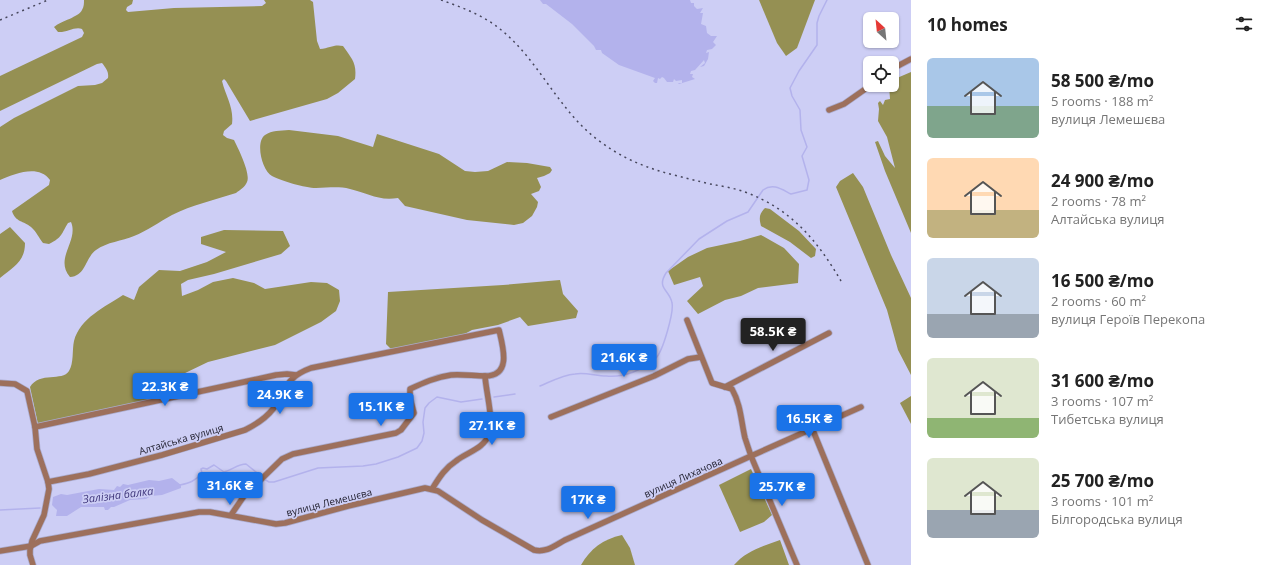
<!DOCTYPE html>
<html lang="en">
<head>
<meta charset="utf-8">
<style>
	:root { --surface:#fff; --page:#f6f6f6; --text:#222; --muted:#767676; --accent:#1a73e8 }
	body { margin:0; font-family:"Open Sans",sans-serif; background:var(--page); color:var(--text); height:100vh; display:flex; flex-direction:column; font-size:15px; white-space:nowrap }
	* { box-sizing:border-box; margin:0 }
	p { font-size:13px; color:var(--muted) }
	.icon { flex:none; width:22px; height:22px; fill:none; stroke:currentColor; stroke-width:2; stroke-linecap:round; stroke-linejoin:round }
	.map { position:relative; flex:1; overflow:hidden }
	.panel { display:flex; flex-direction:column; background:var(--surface); width:360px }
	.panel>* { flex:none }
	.needle { width:26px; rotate:333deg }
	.tools { position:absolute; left:863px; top:12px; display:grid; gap:8px }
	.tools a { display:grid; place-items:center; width:36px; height:36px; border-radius:6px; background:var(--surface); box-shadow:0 1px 3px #0004; font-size:20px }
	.price { position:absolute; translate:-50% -34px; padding:0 9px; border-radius:4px; background:var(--accent); color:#fff; font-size:13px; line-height:26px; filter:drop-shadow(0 1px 2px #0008) }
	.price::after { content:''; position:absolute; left:50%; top:24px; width:12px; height:9px; margin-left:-6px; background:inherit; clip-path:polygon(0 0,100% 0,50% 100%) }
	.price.on { background:#222; color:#fff }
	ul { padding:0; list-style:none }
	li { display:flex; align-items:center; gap:12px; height:100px; padding:0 16px }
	li span { display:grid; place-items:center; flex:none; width:112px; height:80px; border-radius:6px; color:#555 }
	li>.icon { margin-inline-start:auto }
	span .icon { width:48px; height:48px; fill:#fffc; stroke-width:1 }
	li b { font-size:17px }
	h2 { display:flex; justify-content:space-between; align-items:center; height:48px; padding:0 16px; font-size:17px }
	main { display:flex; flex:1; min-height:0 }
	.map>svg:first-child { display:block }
	.forest { fill:#959053 }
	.water { fill:#b3b2ec }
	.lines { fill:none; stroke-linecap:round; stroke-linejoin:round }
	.stream { stroke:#b3b2ec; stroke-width:1.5 }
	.minor-casing { stroke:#aaabcd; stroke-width:7 }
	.minor { stroke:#9d705c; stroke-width:5.5 }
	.rail { stroke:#47475c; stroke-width:1.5; stroke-dasharray:2 4; stroke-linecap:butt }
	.labels { text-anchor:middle; stroke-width:3.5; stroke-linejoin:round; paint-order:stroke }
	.street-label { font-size:10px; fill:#1e1d2c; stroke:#cdcef5 }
	.water-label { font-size:11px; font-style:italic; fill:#3f367b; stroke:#cdcef5 }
</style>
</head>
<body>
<main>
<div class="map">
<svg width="911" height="565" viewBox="0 0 911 565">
	<rect width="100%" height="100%" fill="#cdcef5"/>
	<!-- forest -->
	<g class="forest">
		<path d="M84 0H133L132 4 127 7 126 10 128 12 174 8 262 6 266 3 264 0H310L313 2 317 41 320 49C330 48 334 44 343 46 352 59 357 63 355 79L338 93 327 99 250 121 226 81 224 79 222 81C226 97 234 107 232 124L224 131 223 135 227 138 234 140C238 148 251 174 247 182 245 187 240 190 236 193 214 200 192 205 172 215 159 222 147 231 134 236 122 241 107 242 96 250 85 258 86 276 70 277 54 258 79 241 71 222L68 223C61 234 63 237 49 244L43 243C39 238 36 231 31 227 24 221 15 222 12 211L49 185 50 180C38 164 15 174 0 180V127L14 118 78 86 95 85 102 83 108 78C109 72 106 68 102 63L97 64 0 111V76L82 37 84 33 82 29C75 26 66 33 58 32L54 27C61 21 79 17 82 10 84 7 84 3 84 0Z"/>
		<polygon points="759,0 815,0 797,48 786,56 777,43"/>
		<polygon points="911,72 911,233 885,171 875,142 878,141 885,156 895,168 887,137 878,121 879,109 878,103 880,101 883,105 885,100 890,99 889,85 892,85 892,82 897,78"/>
		<path d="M289 130 338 136 373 147 377 134 439 154 465 171 475 172 488 171 507 162 527 163 550 167 552 170 550 173 544 176 537 178 541 187 539 191 531 194 538 202 537 207 532 216 523 223 514 225 467 220 405 206 398 198C377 201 368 193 350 189 338 186 328 188 316 188 305 188 282 181 272 176 262 171 255 142 265 135 272 130 280 131 289 130Z"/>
		<polygon points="853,173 863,187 891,255 911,298 911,375 898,350 887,310 836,187 840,181"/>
		<path d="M765 208 770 209 799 231 816 249 815 256 811 258 790 242 761 226C759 218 759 214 765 208Z"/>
		<path d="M10 227 25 243C25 262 13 267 0 278V234Z"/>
		<path d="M224 230 283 231 290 246 281 254 214 274 188 280 181 284 182 296 198 290 213 282 233 278 254 283 265 289 311 282 327 283 339 290 340 301 336 311 321 322 275 345 208 362 181 375 186 393 38 424 30 387C40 371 62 382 69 371 74 363 72 350 74 341 80 318 105 307 123 295L134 300 139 287 159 270 180 271 207 262 226 252 201 244V237Z"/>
		<polygon points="761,235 784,248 799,264 798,283 758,288 741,296 725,300 698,314 687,301 703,286 700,277 674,285 668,271 688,257 707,248 740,241"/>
		<polygon points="560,280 563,294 578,311 576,318 528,326 520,317 498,325 472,330 459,337 391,349 386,344 388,292 503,285"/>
		<polygon points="911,396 911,424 900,403"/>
		<polygon points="751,469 772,515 764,522 740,532 719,485"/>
		<path d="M622 535 630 548 635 565H581C590 549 603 539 622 535Z"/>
		<path d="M780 540 789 565H734C746 551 763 546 780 540Z"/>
	</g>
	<!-- water -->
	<g class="water">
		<polygon points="540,0 690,0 691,3 694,3 694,6 697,9 703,8 700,13 703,13 701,24 706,26 707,33 711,36 717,36 713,42 716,45 712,49 707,50 706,53 709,52 708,59 704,66 700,67 705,63 704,60 695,70 691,71 690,74 693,74 692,77 695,79 679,84 678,83 682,83 682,80 676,81 674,79 673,82 667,82 664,78 662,77 660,79 658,78 657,83 655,83 653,81 655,78 619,65 602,53 601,50 596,50 594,46 572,24 546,4 543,4"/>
		<polygon points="172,478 181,485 181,488 162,495 151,496 146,499 130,500 114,507 111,507 108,510 105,510 104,507 81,507 67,516 56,516 57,510 52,505 53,497 61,494 67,495 99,489 114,490 117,486 120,487 123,484 128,485 149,480 159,481"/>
	</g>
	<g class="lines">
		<!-- stream -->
		<g class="stream">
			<path d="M540 386C552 381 563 375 575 374 585 372 596 376 606 376 624 378 643 370 656 358 663 351 674 312 672 303 670 290 656 289 666 273L699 239 727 221 748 212 763 190C773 183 781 189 791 194L807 190 809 180 802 156 807 147 801 130 800 110 792 96 790 88 799 71 817 45V23L819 16 827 0"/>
			<polyline points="494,397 515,394"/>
			<polyline points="264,479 269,482 274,482 318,468 363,466 376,464 398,457 417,448 422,441 424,433 423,422 425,408 429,403 437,397 461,402 482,399"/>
			<path d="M180 485C189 483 196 481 202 473L201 469 203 468 207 469 214 465 224 472C232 470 238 464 246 464L261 476"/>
			<polyline points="0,510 40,508"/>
		</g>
		<defs>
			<g id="minor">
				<polyline points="892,69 911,59"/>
				<polyline points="829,110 844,104 871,85"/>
				<path d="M687 320 712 383 732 389C741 405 741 421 745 438 747 444 749 450 751 456L797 565"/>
				<polyline points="0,383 15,384 27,391 35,427 37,449 48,482 49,489 44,515 32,541 30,550 30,555 33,565"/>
				<polyline points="725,387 829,333"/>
				<polyline points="551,417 654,376 688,359 701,357"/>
				<polyline points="35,427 276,375 287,374 296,375"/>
				<polyline points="812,428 868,565"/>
				<path d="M48 482 89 474 162 455 245 430C255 425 266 418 273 409 288 389 284 378 311 368L499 330C503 347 512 376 485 376 474 376 462 374 451 375 436 377 423 383 410 389V398L414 413 401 430 396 433 293 454 282 459 244 496 231 515"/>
				<path d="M432 489C439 478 445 468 456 461 467 452 484 449 489 434 494 420 486 392 485 376"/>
				<path d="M0 551 31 546 40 541 199 512H210L276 524 285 523 348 506 425 488 438 491 482 520 534 550C546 553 554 546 565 540L751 456 861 407"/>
			</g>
		</defs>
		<!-- minor casing -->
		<use href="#minor" class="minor-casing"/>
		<!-- minor -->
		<use href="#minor" class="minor"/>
		<!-- rail -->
		<g class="rail">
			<path d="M441 0C461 7 483 15 500 29 539 60 558 110 598 140 635 168 666 173 710 184 721 186 734 188 745 192 791 209 817 240 841 281"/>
			<polyline points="0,20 48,0"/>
		</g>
	</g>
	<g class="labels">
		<!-- street labels -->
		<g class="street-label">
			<text transform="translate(181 439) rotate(-16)" y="4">Алтайська вулиця</text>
			<text transform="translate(683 477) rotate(-24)" y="4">вулиця Лихачова</text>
			<text transform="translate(329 502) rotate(-14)" y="4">вулиця Лемешєва</text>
		</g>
		<!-- water labels -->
		<g class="water-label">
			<text transform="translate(118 495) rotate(-7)" y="4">Залізна балка</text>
		</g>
	</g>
</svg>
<div class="tools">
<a><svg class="needle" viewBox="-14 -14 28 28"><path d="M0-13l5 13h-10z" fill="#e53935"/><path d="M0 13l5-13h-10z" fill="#767676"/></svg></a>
<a><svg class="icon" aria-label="locate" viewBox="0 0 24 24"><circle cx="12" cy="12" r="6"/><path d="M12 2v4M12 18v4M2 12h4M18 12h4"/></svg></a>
</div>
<b class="price on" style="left:773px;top:352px">58.5K ₴</b>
<b class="price" style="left:624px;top:378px">21.6K ₴</b>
<b class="price" style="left:165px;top:407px">22.3K ₴</b>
<b class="price" style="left:280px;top:415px">24.9K ₴</b>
<b class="price" style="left:381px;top:427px">15.1K ₴</b>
<b class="price" style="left:809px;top:439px">16.5K ₴</b>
<b class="price" style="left:492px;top:446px">27.1K ₴</b>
<b class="price" style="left:230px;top:506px">31.6K ₴</b>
<b class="price" style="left:782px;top:507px">25.7K ₴</b>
<b class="price" style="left:588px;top:520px">17K ₴</b>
</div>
<section class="panel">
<h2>10 homes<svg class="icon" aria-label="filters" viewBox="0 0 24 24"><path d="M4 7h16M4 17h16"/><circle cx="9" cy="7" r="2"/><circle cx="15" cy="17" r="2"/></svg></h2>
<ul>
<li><span style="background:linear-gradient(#a9c7e8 60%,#7fa58c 0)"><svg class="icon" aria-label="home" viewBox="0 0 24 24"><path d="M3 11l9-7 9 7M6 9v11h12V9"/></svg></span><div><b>58 500 ₴/mo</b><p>5 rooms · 188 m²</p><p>вулиця Лемешєва</p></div></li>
<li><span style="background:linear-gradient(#ffd9b3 65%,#c2b280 0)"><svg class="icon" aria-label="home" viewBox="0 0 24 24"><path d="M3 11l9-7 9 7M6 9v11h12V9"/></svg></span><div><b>24 900 ₴/mo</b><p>2 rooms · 78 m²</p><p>Алтайська вулиця</p></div></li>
<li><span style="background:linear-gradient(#c9d6e8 70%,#9aa5b1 0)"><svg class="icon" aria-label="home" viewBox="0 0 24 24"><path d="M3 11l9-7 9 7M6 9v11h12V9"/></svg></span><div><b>16 500 ₴/mo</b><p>2 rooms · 60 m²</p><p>вулиця Героїв Перекопа</p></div></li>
<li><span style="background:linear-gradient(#dfe7d0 75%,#8fb573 0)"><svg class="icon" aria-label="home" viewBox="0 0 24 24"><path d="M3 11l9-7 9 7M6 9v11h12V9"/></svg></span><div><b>31 600 ₴/mo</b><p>3 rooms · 107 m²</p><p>Тибетська вулиця</p></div></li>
<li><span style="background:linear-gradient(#dfe7d0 65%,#9aa5b1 0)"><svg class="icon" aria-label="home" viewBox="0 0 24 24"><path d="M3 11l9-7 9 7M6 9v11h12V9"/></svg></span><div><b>25 700 ₴/mo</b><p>3 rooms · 101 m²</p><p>Білгородська вулиця</p></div></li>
</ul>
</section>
</main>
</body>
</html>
